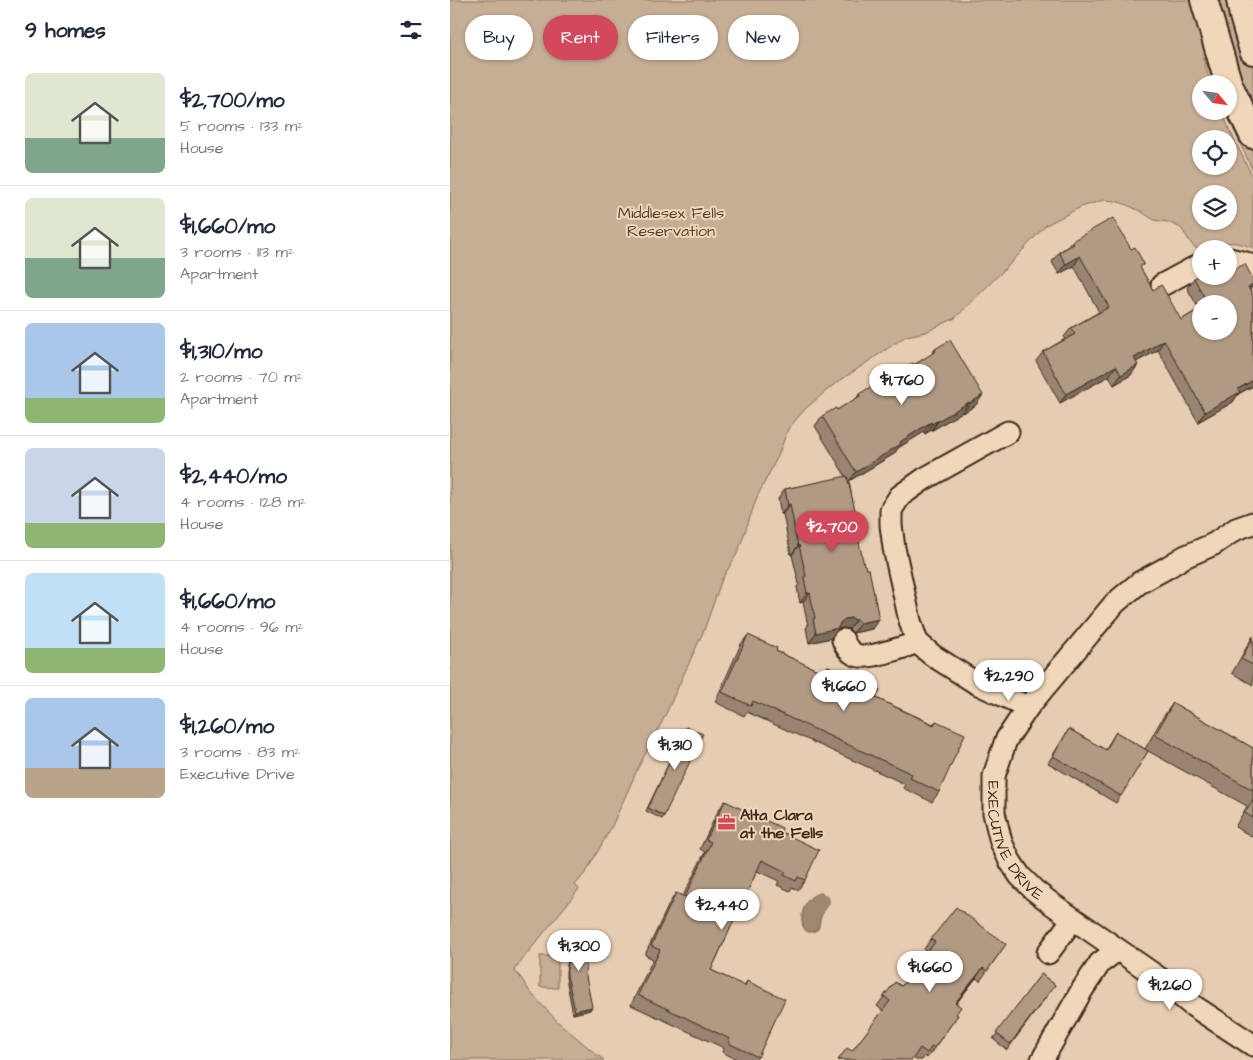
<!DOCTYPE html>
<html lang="en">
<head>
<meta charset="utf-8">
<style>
	:root { --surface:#fff; --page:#f2f2f3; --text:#1f2937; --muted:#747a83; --line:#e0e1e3; --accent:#d1495b }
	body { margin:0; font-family:"Architects Daughter",sans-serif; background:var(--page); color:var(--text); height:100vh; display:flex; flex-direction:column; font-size:19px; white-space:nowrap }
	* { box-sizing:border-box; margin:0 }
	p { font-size:16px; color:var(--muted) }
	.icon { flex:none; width:28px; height:28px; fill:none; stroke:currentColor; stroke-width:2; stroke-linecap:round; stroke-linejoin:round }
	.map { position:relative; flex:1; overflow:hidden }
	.details { display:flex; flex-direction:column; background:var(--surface); width:450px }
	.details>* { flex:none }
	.banner { position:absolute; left:15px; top:15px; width:475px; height:45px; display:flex; gap:10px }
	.needle { width:32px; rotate:119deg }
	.fabs { position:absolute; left:742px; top:75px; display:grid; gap:10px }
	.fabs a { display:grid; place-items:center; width:45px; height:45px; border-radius:50%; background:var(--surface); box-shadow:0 1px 4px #0004; font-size:25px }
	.price { position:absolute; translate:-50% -42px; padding:0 11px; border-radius:18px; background:#fff; color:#222; font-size:16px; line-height:32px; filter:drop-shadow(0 1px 2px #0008) }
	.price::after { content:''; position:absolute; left:50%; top:30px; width:15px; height:11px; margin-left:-8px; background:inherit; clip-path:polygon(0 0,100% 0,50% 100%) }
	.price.on { background:var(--accent); color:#fff }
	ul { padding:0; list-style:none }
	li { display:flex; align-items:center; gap:15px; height:125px; padding:0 25px }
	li+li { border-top:1px solid var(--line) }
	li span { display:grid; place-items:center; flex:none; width:140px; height:100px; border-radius:8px; color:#555 }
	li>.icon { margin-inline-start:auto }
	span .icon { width:60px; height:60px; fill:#fffc; stroke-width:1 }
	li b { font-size:21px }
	h2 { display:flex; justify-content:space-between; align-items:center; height:60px; padding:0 25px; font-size:21px }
	.pill { padding:0 18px; border-radius:22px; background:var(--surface); box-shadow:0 1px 4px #0004; font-size:18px; line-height:45px }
	.pill.on { background:var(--accent); color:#fff }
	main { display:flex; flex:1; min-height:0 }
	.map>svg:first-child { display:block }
	.green { fill:#c6ae95; stroke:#806c5a; fill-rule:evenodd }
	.water { fill:#9d8872; stroke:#766250 }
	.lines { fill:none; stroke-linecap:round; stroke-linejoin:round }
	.minor-casing { stroke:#3b2a1e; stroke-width:25 }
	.major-casing { stroke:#3b2a1e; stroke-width:30 }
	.minor { stroke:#f1d7b9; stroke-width:21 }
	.major { stroke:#f1d7b9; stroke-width:26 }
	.wall { fill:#988471; stroke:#3b2a1e; fill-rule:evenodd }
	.shaded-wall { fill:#7c6c5c; stroke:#3b2a1e }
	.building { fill:#b19a83; stroke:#3b2a1e }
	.labels { text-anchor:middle; stroke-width:4; stroke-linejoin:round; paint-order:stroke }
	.park-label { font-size:16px; fill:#574436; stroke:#f1d7b9 }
	.poi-label { font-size:16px; font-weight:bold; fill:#3b2a1e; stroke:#f1d7b9; text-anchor:start }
	.street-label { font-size:16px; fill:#3b2a1e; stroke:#f1d7b9 }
</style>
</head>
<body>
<main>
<section class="details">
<h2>9 homes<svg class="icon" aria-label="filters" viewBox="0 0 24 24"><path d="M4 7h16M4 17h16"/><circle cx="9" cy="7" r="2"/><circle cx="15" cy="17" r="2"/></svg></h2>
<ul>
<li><span style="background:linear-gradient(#dfe7d0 65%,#7fa58c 0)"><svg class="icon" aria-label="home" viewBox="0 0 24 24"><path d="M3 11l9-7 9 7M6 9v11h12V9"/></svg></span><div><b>$2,700/mo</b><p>5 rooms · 133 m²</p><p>House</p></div></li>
<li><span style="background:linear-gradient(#dfe7d0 60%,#7fa58c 0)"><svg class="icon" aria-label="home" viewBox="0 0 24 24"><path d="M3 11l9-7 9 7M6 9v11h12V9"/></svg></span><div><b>$1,660/mo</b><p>3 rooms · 113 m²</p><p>Apartment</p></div></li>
<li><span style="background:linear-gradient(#a9c7e8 75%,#8fb573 0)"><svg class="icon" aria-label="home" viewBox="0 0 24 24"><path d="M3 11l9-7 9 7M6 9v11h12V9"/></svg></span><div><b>$1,310/mo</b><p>2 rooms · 70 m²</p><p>Apartment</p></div></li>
<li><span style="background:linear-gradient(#c9d6e8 75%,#8fb573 0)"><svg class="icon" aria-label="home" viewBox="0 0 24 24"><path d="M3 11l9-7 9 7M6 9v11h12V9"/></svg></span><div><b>$2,440/mo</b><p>4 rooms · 128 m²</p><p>House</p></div></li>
<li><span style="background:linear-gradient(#bfe0f5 75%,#8fb573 0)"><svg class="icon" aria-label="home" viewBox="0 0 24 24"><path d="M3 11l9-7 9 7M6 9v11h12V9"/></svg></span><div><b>$1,660/mo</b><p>4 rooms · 96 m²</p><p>House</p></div></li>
<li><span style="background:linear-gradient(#a9c7e8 70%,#b9a48a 0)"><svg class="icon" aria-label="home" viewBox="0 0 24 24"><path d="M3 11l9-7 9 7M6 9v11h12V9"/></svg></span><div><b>$1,260/mo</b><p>3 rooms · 83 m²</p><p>Executive Drive</p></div></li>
</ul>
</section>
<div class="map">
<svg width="803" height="1060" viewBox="0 0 803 1060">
	<rect width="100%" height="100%" fill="#e6ccb0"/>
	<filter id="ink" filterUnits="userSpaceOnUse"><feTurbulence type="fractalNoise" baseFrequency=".02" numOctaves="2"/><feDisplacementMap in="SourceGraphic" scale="10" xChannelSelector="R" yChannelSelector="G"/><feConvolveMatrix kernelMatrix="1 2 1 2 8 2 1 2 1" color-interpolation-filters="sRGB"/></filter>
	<g filter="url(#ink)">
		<!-- green -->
		<g class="green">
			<path d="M0 0H803V171L775 111H779V84H764L754 57 753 58 761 84H751V111H772L779 129 803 178V248C783 239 768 242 750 250L743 246 731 228 718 222 704 220 692 212 675 204 665 201 654 200 631 207 596 225 558 266 505 318 476 332 456 336 382 386 355 409 338 429 328 456 307 497 288 552 272 579 254 630 214 718 188 768 162 826 136 872 125 885 129 889 64 970 71 978 80 992 107 1021 146 1054 154 1060H0ZM751 139H779V166H751ZM751 194H779V221H751Z"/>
			<polygon points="90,956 108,956 108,988 90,987"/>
		</g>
		<!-- water -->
		<path class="water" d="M371 893C388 900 374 908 371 917 369 921 370 925 368 929 346 945 346 895 371 893Z"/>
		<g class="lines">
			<defs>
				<g id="minor">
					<polyline points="779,259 796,263 803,267"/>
					<polyline points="712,285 751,264"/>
					<polyline points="558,432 474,479 450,496 441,510 441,525 444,548 460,621 467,642 482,655 526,683 578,707"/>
					<path id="s1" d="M803 523 786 529 764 544 734 557 718 567 689 583 665 603 578 707 556 740 544 776V813L551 842 560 861 570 876 584 890 602 904 709 978 742 1005 803 1045"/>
					<path d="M393 640C401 660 415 658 433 653 445 650 456 647 467 642"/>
					<polyline points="598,953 623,919"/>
					<polyline points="592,1060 632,990 650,963 667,950"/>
				</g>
				<g id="major">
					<polyline points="754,0 779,85 803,135"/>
					<polyline points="790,0 793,16 803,51"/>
				</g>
			</defs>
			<!-- minor casing -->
			<use href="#minor" class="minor-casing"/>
			<!-- major casing -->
			<use href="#major" class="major-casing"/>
			<!-- minor -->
			<use href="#minor" class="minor"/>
			<!-- major -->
			<use href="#major" class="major"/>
		</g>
		<!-- wall -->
		<g class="wall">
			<path d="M622 241 691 269 703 290 731 320 749 309 737 288 744 278 783 270 803 285 800 290 803 296V386L788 394 783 402 748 422 708 350 686 362 681 375 664 385 659 376 610 403 586 361 593 352 615 339 614 337 621 328 649 312 624 266 609 274 602 262 609 252 617 247ZM751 304H779L751 331Z"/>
			<polygon points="485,349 526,405 513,413 512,412 481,431 481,430 475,434 474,432 448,448 444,454 399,481 408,533 407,534 422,629 403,633 399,629 394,628 388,629 381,638 359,643 356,628 358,626 353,602 350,603 347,587 349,584 342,555 341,555 333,514 331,514 328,499 335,489 396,477 365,426 372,416 387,410 407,398 409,394 423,388 464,365 482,354"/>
			<polygon points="298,635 326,651 373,673 378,666 426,698 483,724 486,721 489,792 482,802 453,788 455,784 297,712 294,716 265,702 291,644"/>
			<polygon points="803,636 803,685 782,673"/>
			<polygon points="723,703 803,748 803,837 785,827 797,806 698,751 666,803 598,763 619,729 655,750 666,732 695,749 713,717"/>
			<polygon points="236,727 214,816 212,819 196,811"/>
			<polygon points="275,801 331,832 355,880 348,890 342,887 340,891 327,885 329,881 307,871 261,970 294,986 297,981 308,1057 305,1060 288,1060 272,1052 274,1048 181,1005 203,959 195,955 220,902 226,893 233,896 255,852 250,849 268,811"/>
			<polygon points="124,934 135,972 140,1010 123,1014 116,978 116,971 122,937"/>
			<polygon points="481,939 556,944 530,981 526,978 506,1004 506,1014 508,1015 477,1058 475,1056 472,1060 466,1060 463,1058 388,1060 402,1051 433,1011 427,1006 445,982 451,986 453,985 477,952 474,949"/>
			<polygon points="591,974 605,985 557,1050 543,1039"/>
		</g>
		<!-- shaded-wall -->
		<g class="shaded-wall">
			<polygon points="630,256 624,266 609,274 616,264"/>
			<polygon points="803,284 803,285 798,292 798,287"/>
			<polygon points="714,340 708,350 677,367 684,358"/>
			<polygon points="688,365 681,375 664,385 671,375"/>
			<polygon points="666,366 659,376 610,403 616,394"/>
			<polygon points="803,380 803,386 788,394 783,402 748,422 755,412 788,389"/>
			<polygon points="533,395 526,405 513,413 520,403"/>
			<polygon points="519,402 512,412 481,431 488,421"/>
			<polygon points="488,420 481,430 475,434 482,424"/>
			<polygon points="481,422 474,432 448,448 444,454 399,481 406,472 450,442"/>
			<polygon points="340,504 333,514 331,514 338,505"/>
			<polygon points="349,545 342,555 341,555 348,546"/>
			<polygon points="357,593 360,593 353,602 350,603"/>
			<polygon points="401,618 406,620 399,629 394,628 388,629 381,638 359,643 366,633 390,623 395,619"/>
			<polygon points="429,619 422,629 403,633 410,623"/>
			<polygon points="533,968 526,978 498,1013 505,1003"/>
			<polygon points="142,1007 140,1010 123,1014 125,1011"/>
		</g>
		<!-- building -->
		<g class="building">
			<polygon points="663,218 681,249 685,247 694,264 690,267 703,290 711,285 712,286 731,320 751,308 751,331 779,331 779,304 758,304 744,278 751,274 751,276 779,276 779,262 783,270 795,264 803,279 803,284 798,287 803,296 803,380 788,389 790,392 755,412 714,340 684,358 688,365 671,375 666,366 616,394 593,352 625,334 621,328 659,307 630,256 616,264 609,252 624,244 622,241"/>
			<polygon points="500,340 533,395 520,403 519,402 488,421 488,420 482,424 481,422 450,442 451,444 406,472 372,416 386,408 387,410 410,396 409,394 422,386 423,388 463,363 464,365 486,351 485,349"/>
			<polygon points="397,476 409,527 407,527 408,533 407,533 414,565 415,565 416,569 419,569 429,619 410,623 406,620 401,618 395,619 390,623 388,628 366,633 363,619 365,618 360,593 357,593 354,577 356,576 349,545 348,546 340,504 338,505 335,489"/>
			<polygon points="298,635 327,648 326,651 374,673 378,666 430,690 426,698 484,725 486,721 515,734 489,792 460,778 462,774 303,701 301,706 272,692"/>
			<polygon points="803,638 803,665 791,659"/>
			<polygon points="723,703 803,748 803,790 705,735"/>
			<polygon points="236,727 253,734 214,816 198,808"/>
			<polygon points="619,729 656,750 666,732 698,751 671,796 603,756"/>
			<polygon points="803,799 803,818 795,813"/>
			<polygon points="275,801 332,828 331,832 369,850 355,880 348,877 346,881 334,875 336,872 312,860 261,970 295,986 297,981 335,999 308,1057 278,1043 280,1039 188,995 210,950 201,946 226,893 235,897 261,842 256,840"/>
			<polygon points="506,907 556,944 537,971 533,968 505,1003 511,1007 506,1014 508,1015 484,1048 482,1046 477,1053 470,1048 462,1060 388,1060 397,1048 402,1051 434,1009 440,1001 434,996 445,982 451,986 453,985 485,942 481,939"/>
			<polygon points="124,934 141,937 135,972 142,1007 125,1011 117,975 117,969"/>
			<polygon points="591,974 605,985 560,1044 546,1033"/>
		</g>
	</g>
	<!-- icons -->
	<defs>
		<symbol id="office-bare" viewBox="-9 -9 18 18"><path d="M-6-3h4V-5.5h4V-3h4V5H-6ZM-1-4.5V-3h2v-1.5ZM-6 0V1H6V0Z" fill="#d1495b" stroke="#f1d7b9" stroke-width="2.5" paint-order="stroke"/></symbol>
	</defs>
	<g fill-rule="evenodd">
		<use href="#office-bare" x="264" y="810" width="25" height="25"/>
	</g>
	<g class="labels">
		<!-- park labels -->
		<g class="park-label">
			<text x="221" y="218">Middlesex Fells<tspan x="221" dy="18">Reservation</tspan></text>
		</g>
		<!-- poi labels -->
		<g class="poi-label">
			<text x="290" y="820">Alta Clara<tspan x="290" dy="18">at the Fells</tspan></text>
		</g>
		<!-- street labels -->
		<g class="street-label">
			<text dy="6" stroke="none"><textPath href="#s1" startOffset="444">EXECUTIVE DRIVE</textPath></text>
		</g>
	</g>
</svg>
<div class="fabs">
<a><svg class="needle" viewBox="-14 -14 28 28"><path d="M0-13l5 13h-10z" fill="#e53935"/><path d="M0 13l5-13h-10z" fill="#747a83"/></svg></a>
<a><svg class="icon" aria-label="locate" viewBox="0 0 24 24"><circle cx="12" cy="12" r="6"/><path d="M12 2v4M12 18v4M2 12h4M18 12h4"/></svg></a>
<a><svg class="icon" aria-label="layers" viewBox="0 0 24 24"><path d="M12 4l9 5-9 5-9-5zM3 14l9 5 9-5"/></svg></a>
<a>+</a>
<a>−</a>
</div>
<b class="price" style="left:452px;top:406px">$1,760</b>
<b class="price on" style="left:382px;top:553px">$2,700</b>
<b class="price" style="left:559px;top:702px">$2,290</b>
<b class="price" style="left:394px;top:712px">$1,660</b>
<b class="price" style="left:225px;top:771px">$1,310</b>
<b class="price" style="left:272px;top:931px">$2,440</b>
<b class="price" style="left:129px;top:972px">$1,300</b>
<b class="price" style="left:480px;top:993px">$1,660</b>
<b class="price" style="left:720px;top:1011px">$1,260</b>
<div class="banner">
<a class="pill">Buy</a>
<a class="pill on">Rent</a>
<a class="pill">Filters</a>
<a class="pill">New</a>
</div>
</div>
</main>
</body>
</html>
